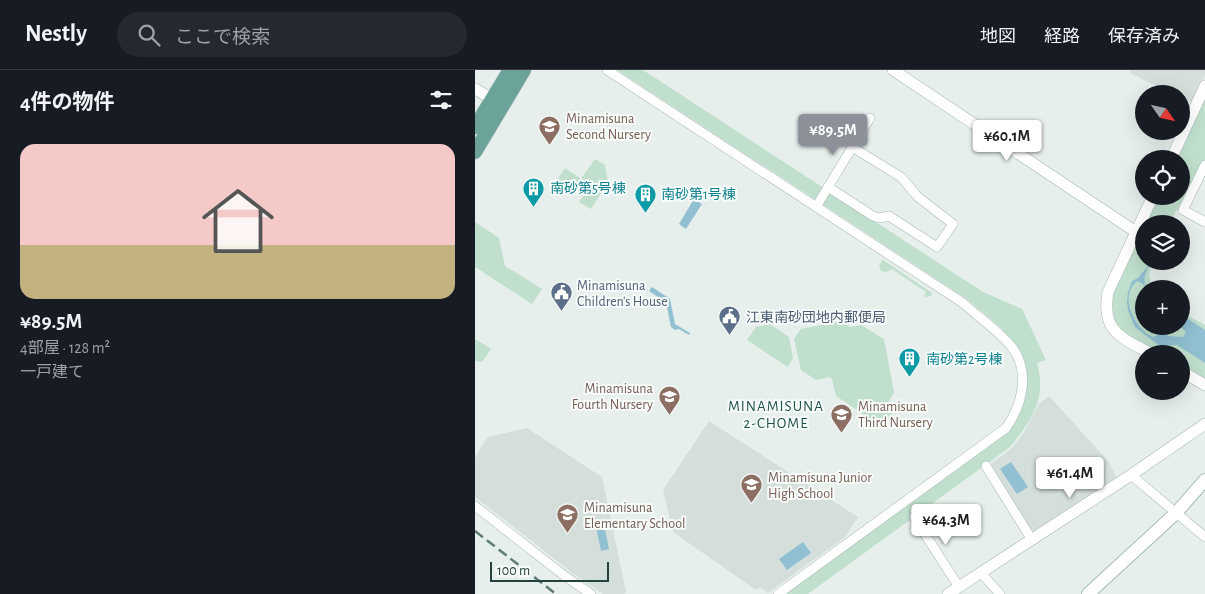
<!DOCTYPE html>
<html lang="ja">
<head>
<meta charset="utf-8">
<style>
	:root { --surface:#171b24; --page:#242831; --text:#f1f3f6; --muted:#9ea1a6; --line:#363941; --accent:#8c9099 }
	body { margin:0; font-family:"Alegreya Sans","Noto Sans JP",sans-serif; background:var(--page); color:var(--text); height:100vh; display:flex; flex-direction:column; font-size:19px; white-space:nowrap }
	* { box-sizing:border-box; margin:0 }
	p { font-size:16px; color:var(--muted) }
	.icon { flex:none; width:28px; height:28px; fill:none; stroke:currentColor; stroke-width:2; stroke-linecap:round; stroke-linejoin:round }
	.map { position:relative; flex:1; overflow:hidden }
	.panel { display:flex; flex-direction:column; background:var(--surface); width:475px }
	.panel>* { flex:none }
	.needle { width:32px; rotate:124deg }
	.fabs { position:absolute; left:660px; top:15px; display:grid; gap:10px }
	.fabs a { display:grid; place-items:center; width:55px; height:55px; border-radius:50%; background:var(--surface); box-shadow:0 5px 20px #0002; font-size:25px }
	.scale { position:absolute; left:15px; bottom:12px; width:119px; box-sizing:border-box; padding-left:5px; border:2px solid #25413d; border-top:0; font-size:14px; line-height:18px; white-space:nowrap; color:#25413d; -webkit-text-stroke:4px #f7fbf9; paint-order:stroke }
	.price { position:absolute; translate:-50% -42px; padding:0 11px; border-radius:5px; background:#fff; color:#222; font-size:16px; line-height:32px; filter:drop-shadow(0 1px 2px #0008) }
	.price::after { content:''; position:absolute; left:50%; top:30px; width:15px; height:11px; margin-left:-8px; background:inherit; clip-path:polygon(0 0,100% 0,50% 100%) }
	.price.on { background:var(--accent); color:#fff }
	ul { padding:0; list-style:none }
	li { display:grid; align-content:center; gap:10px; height:265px; padding:0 20px }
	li+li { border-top:1px solid var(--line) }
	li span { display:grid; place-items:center; height:155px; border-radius:15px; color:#555 }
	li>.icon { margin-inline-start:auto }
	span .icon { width:90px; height:90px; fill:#fffc; stroke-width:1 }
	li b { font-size:21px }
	h2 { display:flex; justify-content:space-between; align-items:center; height:60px; padding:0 20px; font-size:21px }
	header { display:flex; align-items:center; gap:30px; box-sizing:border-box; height:70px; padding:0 25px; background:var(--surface); border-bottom:1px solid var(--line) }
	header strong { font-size:24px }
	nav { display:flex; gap:28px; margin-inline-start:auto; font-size:18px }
	.search { width:350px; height:45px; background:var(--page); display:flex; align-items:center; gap:12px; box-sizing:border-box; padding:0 18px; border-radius:28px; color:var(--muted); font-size:19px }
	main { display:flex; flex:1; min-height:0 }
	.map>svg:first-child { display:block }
	.built { fill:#d4dfdb }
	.green { fill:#c0dfcc }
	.water { fill:#90c0d2 }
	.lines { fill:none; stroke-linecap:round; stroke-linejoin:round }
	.minor-casing { stroke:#a8b7b4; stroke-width:10 }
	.tertiary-casing { stroke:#a8b7b4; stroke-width:12 }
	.secondary-casing { stroke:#a4bab5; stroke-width:14 }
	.primary-casing { stroke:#c2cac9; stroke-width:15 }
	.minor { stroke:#fff; stroke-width:9 }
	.tertiary { stroke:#fff; stroke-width:11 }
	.secondary { stroke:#fff; stroke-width:12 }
	.primary { stroke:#6ba39b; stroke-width:14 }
	.rail { stroke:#607c78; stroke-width:2.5; stroke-dasharray:10 5; stroke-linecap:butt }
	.labels { text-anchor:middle; stroke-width:4; stroke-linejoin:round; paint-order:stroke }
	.education-label { font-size:14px; fill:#785e54; stroke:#f7fbf9; text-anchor:start }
	.culture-label { font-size:14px; fill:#0d838f; stroke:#f7fbf9; text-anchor:start }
	.service-label { font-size:14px; fill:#4e5e75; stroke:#f7fbf9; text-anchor:start }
	.neighbourhood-label { font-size:15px; letter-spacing:1px; fill:#20534d; stroke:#f7fbf9 }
</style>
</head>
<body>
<header>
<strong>Nestly</strong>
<div class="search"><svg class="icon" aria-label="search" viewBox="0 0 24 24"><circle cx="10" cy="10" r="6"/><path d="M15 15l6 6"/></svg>ここで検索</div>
<nav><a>地図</a><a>経路</a><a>保存済み</a></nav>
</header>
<main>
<section class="panel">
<h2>4件の物件<svg class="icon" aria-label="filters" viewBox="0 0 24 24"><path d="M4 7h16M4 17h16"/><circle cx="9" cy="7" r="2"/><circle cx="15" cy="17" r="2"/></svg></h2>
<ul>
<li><span style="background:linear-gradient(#f6c9c9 65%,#c2b280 0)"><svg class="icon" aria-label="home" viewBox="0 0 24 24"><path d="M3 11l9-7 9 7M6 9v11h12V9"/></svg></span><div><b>¥89.5M</b><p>4部屋 · 128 m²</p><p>一戸建て</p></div></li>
</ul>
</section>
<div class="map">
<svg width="730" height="524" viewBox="0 0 730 524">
	<rect width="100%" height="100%" fill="#e6efec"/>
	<!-- built -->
	<g class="built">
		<polygon points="656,0 730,0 730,5 717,33 706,28 706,24 698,24 655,3"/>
		<polygon points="574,326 633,391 642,408 558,464 514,395 536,379 548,364 564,334"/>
		<polygon points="234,351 383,447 370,467 293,523 284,517 281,520 198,462 188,420"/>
		<polygon points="52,358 127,407 151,522 149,524 128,524 96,502 0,427 0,387 13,367"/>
	</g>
	<!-- green -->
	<g class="green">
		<path d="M142 0H168L508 222 547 239 571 290 562 293C572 329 557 350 535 377L333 524H310L524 369 528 365 548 309 527 259 492 229Z"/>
		<polygon points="730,24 730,89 706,138 700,142 695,154 669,154 669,191 677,191 674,205 678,219 669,219 669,256 706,256 706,242 730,255 730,311 706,297 706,284 683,284 643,261 634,234 636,223 681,126 706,126 706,89 699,89"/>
		<polygon points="120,89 130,95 133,112 116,139 104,132 115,115 106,109 95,126 79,115 90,98 106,109"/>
		<polygon points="0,152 24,168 30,196 67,219 57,234 0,197"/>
		<polygon points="408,190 457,223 456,226 449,227 451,222 417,199 412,202 406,201 404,196"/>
		<polygon points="366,251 375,257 386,255 409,269 419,322 414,331 417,346 397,350 361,326 357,309 355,307 341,310 326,300 319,269 326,259"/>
		<polygon points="295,254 314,267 318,288 313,297 272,270 281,257"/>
		<polygon points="0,269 16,279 7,292 0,291"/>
	</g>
	<!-- water -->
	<g class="water">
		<polygon points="219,129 227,134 211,159 204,154"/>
		<path d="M677 191H679C669 200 669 207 670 219L668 214 662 211C643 227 660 259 678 267L685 264 688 256H693L691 261 693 266 708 267 711 262 705 256 706 247 713 249 730 260V293L702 275 686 276 682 274 660 257 653 240 652 232 653 222 657 211 663 208Z"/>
		<polygon points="177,217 195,229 200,254 215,263 214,265 204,259 200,260 196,257 191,232 174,221"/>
		<polygon points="536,392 553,417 542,424 525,399"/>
		<polygon points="128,450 134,479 126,481 120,452"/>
		<polygon points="328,472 336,483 312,500 304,489"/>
	</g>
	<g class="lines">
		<defs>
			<g id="minor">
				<path d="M132 0 488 233C502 246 522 260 535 275 556 299 548 334 531 358L303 524"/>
				<polyline points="730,95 708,140 730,152"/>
				<polyline points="353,117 398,146 404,148 414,146 462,177 478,154 443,127 426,107 377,77"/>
				<polyline points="341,137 395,48"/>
				<polyline points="511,396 557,470"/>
				<polyline points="656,405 730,467"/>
				<polyline points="0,436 91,507 116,524"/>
				<polyline points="439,447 484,517"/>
				<polyline points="506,503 525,524"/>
			</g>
			<g id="tertiary">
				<polyline points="418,0 661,162"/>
				<polyline points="0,19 24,33"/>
				<polyline points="696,89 730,16"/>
				<path d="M676 284C646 267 626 262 633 222L678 126"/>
				<polyline points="706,301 730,315"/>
				<polyline points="473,524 656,405 730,354"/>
			</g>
			<polyline id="secondary" points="613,524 701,443 730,410"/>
			<g id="primary">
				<polyline points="0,57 35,0"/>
				<polyline points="0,82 49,0"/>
			</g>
		</defs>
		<!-- minor casing -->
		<use href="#minor" class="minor-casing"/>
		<!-- tertiary casing -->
		<use href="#tertiary" class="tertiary-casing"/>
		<!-- secondary casing -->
		<use href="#secondary" class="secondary-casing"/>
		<!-- primary casing -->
		<use href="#primary" class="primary-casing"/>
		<!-- minor -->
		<use href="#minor" class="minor"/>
		<!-- tertiary -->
		<use href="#tertiary" class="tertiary"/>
		<!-- secondary -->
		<use href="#secondary" class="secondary"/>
		<!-- primary -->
		<use href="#primary" class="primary"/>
		<!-- rail -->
		<polyline class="rail" points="0,461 81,524"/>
	</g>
	<!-- icons -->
	<defs>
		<symbol id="school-pin" viewBox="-11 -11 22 30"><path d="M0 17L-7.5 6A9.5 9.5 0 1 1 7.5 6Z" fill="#8d6e63" stroke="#f7fbf9"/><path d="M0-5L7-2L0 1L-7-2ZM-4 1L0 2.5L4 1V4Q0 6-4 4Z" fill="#fff"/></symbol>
		<symbol id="building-pin" viewBox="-11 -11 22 30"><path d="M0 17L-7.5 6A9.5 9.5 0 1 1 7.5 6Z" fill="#0f9aa8" stroke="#f7fbf9"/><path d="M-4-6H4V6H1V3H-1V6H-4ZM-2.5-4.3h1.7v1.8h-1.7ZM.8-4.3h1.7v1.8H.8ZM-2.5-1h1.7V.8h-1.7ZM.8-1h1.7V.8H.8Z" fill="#fff"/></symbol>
		<symbol id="civic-pin" viewBox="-11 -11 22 30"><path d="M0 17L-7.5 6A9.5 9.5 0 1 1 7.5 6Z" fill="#5c6f8a" stroke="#f7fbf9"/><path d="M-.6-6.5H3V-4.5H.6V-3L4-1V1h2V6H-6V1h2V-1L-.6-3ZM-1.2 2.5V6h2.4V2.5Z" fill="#fff"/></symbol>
	</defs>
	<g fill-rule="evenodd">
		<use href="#school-pin" x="62" y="44" width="25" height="34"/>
		<use href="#building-pin" x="46" y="106" width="25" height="34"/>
		<use href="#building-pin" x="158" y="112" width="25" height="34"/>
		<use href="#civic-pin" x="74" y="210" width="25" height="34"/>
		<use href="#civic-pin" x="242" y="234" width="25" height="34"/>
		<use href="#building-pin" x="422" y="276" width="25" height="34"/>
		<use href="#school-pin" x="182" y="314" width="25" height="34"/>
		<use href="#school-pin" x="354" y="332" width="25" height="34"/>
		<use href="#school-pin" x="264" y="402" width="25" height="34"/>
		<use href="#school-pin" x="80" y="432" width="25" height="34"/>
	</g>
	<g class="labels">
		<!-- education labels -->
		<g class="education-label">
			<text x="91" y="53">Minamisuna<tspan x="91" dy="16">Second Nursery</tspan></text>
			<text x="178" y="323" text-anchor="end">Minamisuna<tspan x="178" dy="16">Fourth Nursery</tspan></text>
			<text x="383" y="341">Minamisuna<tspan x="383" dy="16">Third Nursery</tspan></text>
			<text x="293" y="412">Minamisuna Junior<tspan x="293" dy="16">High School</tspan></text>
			<text x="109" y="442">Minamisuna<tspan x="109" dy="16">Elementary School</tspan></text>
		</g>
		<!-- culture labels -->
		<g class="culture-label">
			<text x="75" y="123">南砂第5号棟</text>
			<text x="186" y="129">南砂第1号棟</text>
			<text x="451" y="294">南砂第2号棟</text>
		</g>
		<!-- service labels -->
		<g class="service-label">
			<text x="102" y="220">Minamisuna<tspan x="102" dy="16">Children's House</tspan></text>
			<text x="271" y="252">江東南砂団地内郵便局</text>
		</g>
		<!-- neighbourhood labels -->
		<g class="neighbourhood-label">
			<text x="301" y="341">MINAMISUNA<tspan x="301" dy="17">2-CHOME</tspan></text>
		</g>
	</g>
</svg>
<div class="fabs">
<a><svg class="needle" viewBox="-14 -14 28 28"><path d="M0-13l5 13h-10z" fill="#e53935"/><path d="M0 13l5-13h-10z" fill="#9ea1a6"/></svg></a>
<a><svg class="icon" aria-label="locate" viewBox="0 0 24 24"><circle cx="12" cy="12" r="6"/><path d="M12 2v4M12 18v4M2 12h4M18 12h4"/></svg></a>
<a><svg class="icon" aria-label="layers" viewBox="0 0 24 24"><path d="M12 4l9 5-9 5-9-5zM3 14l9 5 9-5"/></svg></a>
<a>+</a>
<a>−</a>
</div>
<div class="scale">100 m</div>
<b class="price on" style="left:358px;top:86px">¥89.5M</b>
<b class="price" style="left:532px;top:92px">¥60.1M</b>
<b class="price" style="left:595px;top:429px">¥61.4M</b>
<b class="price" style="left:471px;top:476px">¥64.3M</b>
</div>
</main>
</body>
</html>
